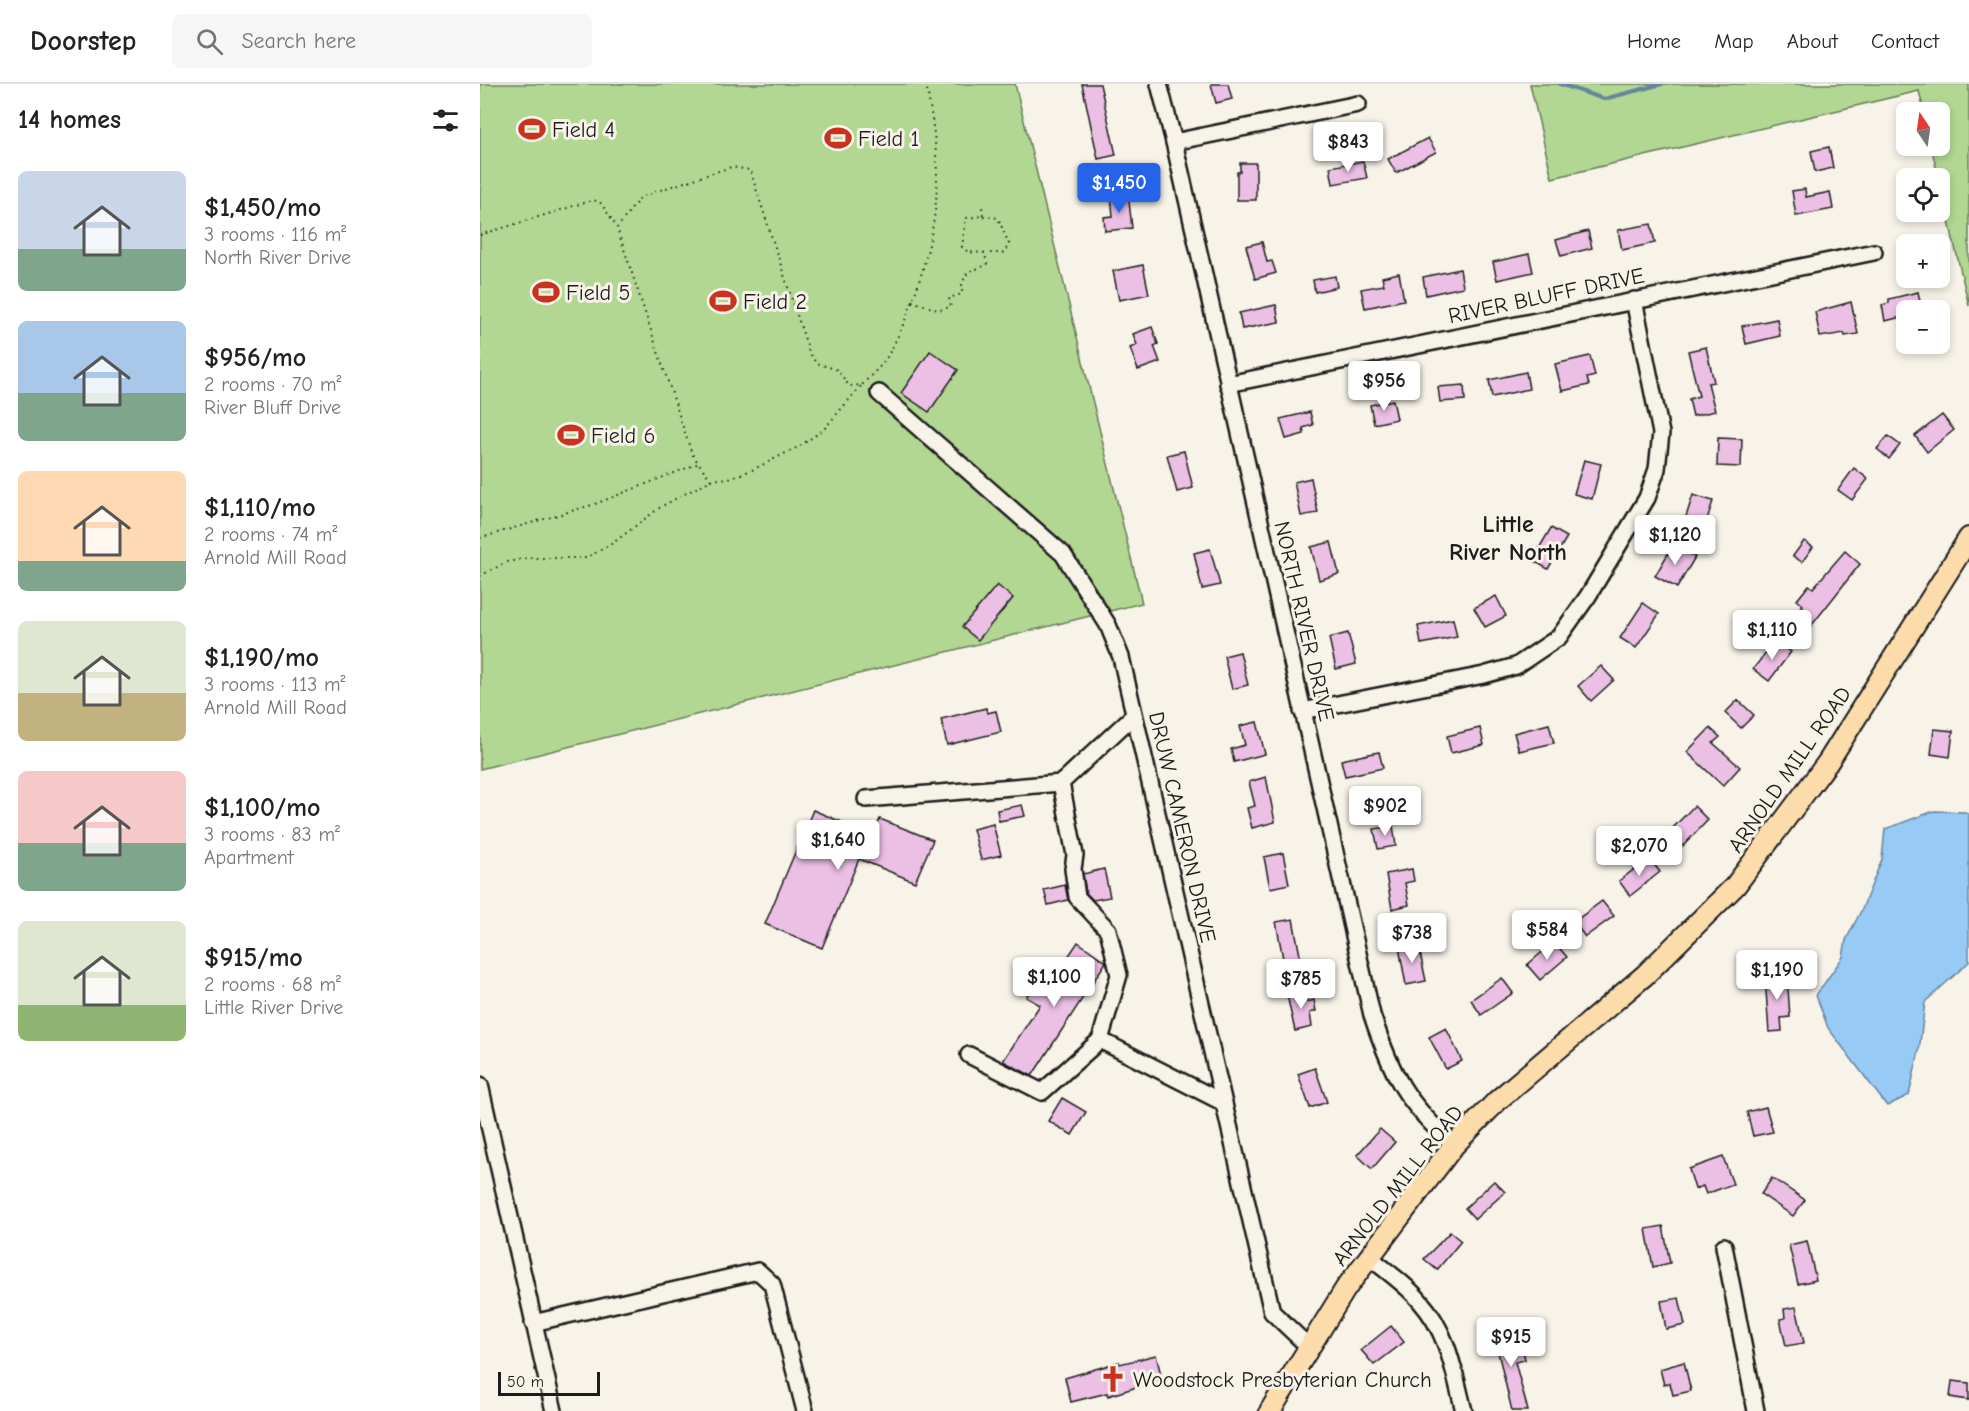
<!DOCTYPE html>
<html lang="en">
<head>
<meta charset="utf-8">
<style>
	:root { --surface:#fff; --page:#f6f6f6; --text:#222; --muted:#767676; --line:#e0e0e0; --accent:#2563eb }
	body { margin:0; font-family:"Comic Neue",sans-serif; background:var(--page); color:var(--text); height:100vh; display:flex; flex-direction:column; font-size:22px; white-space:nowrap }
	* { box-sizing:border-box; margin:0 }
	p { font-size:20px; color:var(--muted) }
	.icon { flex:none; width:33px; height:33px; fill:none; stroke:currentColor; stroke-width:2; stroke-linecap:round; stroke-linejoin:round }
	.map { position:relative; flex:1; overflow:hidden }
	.details { display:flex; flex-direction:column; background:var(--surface); width:480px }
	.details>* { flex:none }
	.needle { width:39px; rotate:347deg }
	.controls { position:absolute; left:1416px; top:18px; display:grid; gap:12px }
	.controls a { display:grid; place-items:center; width:54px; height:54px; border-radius:9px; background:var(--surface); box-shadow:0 3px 9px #0003; font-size:30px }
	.scale { position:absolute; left:18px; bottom:15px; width:102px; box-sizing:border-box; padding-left:6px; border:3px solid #1c1c1c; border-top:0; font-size:16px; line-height:21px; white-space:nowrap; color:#1c1c1c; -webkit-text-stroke:4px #f7f3e8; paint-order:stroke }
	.price { position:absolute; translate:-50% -51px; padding:0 14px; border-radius:6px; background:#fff; color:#222; font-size:20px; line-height:39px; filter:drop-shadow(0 2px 3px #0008) }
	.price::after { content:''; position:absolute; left:50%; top:36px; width:18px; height:14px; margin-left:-9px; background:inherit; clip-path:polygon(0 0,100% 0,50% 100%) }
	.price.active { background:var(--accent); color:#fff }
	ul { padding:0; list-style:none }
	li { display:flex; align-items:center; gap:18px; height:150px; padding:0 18px }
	li span { display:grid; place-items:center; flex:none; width:168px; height:120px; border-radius:9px; color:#555 }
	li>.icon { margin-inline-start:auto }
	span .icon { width:72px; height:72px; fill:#fffc; stroke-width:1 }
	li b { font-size:26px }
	h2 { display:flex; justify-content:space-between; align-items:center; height:72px; padding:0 18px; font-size:26px }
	header { display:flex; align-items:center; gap:36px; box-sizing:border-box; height:84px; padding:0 30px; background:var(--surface); border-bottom:2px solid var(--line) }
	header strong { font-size:28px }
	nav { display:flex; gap:33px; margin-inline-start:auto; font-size:21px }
	.search { width:420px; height:54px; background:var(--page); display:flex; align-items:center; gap:15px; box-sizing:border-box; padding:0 21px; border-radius:9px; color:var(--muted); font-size:22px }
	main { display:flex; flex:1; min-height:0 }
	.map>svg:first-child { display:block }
	.green { fill:#b1d792; stroke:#667a57; stroke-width:1.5 }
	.water { fill:#97caf4; stroke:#66849e; stroke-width:1.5 }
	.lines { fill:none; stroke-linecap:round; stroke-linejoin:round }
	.stream { stroke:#66849e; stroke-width:4 }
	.building { fill:#ecc0e5; stroke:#1c1c1c; stroke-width:1.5 }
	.minor-casing { stroke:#1c1c1c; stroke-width:20 }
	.major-casing { stroke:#1c1c1c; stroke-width:24 }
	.path { stroke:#1c1c1c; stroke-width:2; stroke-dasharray:1.5 4.5; stroke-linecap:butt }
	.minor { stroke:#f7f3e8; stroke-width:15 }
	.major { stroke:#fddcac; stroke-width:20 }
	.labels { text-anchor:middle; stroke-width:6; stroke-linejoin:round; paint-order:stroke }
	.poi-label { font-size:22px; fill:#1c1c1c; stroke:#f7f3e8; text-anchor:start }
	.street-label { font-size:22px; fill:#1c1c1c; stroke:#f7f3e8 }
	.neighbourhood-label { font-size:24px; font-weight:bold; fill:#1c1c1c; stroke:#f7f3e8 }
</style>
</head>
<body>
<header>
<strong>Doorstep</strong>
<div class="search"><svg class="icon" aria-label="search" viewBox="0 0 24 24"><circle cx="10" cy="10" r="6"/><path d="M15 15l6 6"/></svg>Search here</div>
<nav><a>Home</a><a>Map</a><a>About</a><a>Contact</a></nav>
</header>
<main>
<section class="details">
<h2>14 homes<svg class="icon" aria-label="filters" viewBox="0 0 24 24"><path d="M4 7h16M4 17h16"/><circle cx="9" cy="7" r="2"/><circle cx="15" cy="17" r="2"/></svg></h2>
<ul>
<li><span style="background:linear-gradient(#c9d6e8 65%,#7fa58c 0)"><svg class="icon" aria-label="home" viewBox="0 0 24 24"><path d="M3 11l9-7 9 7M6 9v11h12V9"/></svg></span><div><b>$1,450/mo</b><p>3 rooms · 116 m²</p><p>North River Drive</p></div></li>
<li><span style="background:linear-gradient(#a9c7e8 60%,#7fa58c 0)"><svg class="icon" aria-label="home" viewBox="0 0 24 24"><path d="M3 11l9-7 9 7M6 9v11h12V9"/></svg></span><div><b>$956/mo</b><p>2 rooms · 70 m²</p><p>River Bluff Drive</p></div></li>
<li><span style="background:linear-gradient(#ffd9b3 75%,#7fa58c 0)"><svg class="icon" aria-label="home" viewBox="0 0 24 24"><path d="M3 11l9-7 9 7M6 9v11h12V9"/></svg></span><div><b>$1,110/mo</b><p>2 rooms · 74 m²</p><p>Arnold Mill Road</p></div></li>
<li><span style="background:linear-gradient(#dfe7d0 60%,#c2b280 0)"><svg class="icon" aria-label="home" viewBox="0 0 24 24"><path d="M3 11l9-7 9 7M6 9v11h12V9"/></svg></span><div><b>$1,190/mo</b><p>3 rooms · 113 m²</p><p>Arnold Mill Road</p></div></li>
<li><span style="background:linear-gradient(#f6c9c9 60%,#7fa58c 0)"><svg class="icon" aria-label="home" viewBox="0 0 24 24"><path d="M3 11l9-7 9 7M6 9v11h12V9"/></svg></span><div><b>$1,100/mo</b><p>3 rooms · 83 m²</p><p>Apartment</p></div></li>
<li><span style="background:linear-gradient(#dfe7d0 70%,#8fb573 0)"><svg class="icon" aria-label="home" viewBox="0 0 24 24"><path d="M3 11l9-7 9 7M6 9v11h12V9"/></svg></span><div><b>$915/mo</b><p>2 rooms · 68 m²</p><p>Little River Drive</p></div></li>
</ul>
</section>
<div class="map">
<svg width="1489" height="1327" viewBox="0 0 1489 1327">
	<rect width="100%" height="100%" fill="#f7f3e8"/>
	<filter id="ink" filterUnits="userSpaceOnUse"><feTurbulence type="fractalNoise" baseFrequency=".0167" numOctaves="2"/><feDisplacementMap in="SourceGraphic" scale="12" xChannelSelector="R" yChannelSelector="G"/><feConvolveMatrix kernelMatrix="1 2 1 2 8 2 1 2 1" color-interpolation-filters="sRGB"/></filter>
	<g filter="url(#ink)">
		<!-- green -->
		<g class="green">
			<polygon points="0,0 535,0 662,519 0,685"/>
			<polygon points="1050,0 1489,0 1489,222 1451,62 1460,62 1460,28 1444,28 1439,7 1072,94"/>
		</g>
		<!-- water -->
		<polygon class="water" points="1454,727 1485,728 1489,731 1489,878 1445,918 1439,967 1429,1011 1407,1022 1348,944 1336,911 1363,873 1366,856 1382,825 1402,775 1405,745"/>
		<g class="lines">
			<!-- stream -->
			<polyline class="stream" points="1080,0 1124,15 1182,0"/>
		</g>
		<!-- building -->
		<g class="building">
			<polygon points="602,0 620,0 636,71 618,75"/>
			<polygon points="731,0 748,0 752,15 736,19"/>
			<polygon points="948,54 956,68 916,89 908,75"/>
			<polygon points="1349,63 1353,84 1335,88 1331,67"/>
			<polygon points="883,77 887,94 853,100 850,83"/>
			<polygon points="760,79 776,79 776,116 757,116 757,88 760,88"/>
			<polygon points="1325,105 1326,113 1350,108 1353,125 1316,132 1312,107"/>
			<polygon points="648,109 652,144 625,147 624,133 633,132 631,111"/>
			<polygon points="1171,140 1175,159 1142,166 1138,146"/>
			<polygon points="1108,147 1112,164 1081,172 1076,156"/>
			<polygon points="782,158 787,178 792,177 796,189 775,195 766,162"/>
			<polygon points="1049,170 1053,188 1017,196 1013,178"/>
			<polygon points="663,181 669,210 639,216 633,187"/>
			<polygon points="980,185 983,203 946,211 943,193"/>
			<polygon points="919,189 924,216 885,224 881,205 904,201 902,193"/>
			<polygon points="855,192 857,203 835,208 833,196"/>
			<polygon points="1438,208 1442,226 1426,226 1426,232 1405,237 1402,221 1409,219 1409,215"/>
			<polygon points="1371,218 1378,250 1365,252 1364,249 1340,253 1335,228"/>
			<polygon points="796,221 799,238 762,245 759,229"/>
			<polygon points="1297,235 1300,252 1266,260 1262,242"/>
			<polygon points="672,243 678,260 674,262 680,278 658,286 650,264 657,261 653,250"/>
			<polygon points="1226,263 1234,298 1228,299 1235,327 1213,332 1209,315 1219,312 1208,267"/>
			<polygon points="450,267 478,286 449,328 421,309"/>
			<polygon points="1110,272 1115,292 1107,294 1109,301 1082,307 1075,280"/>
			<polygon points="1046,288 1049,305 1012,313 1009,296"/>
			<polygon points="984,301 985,316 960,318 958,303"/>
			<polygon points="913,316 917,335 894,340 890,321"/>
			<polygon points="830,328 833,341 823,344 824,350 806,355 800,335"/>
			<polygon points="1462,331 1474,346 1447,368 1435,352"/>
			<polygon points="1408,352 1420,361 1409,375 1397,365"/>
			<polygon points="1238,354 1262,355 1261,383 1237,382"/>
			<polygon points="704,367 713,404 697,408 687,371"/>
			<polygon points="1104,376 1121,380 1112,415 1094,410"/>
			<polygon points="1374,384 1388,395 1372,416 1358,406"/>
			<polygon points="831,394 838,429 821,432 814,398"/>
			<polygon points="1213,411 1233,417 1222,451 1202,445"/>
			<polygon points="1071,444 1087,453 1068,485 1052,476"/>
			<polygon points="1324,457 1333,463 1322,478 1313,472"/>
			<polygon points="851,458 859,490 839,496 831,463"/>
			<polygon points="1193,461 1215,473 1197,504 1175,492"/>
			<polygon points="730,465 740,501 722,505 714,469"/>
			<polygon points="1365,467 1380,480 1328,546 1313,533 1323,521 1317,516 1329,501 1333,504"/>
			<polygon points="517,501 533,514 498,556 482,543"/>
			<polygon points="1016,512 1026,532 1005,543 994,524"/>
			<polygon points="1163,519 1179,530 1156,564 1140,554"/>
			<polygon points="973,535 977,553 941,560 938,542"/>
			<polygon points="868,549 876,580 856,585 849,554"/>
			<polygon points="1296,556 1311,568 1289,597 1273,585"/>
			<polygon points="760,568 768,601 752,605 744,572"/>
			<polygon points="1121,582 1134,596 1111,617 1098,602"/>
			<polygon points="1258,616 1274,631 1261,644 1245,629"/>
			<polygon points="506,624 507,629 516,627 521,648 467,661 461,635"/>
			<polygon points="777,638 785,670 754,678 751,665 765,661 760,642"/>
			<polygon points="1069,640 1074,659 1039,667 1034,649"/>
			<polygon points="1000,644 1004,661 971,669 967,652"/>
			<polygon points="1230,644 1240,653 1233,659 1260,683 1243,702 1207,668"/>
			<polygon points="1454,645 1473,647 1470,673 1451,670"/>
			<polygon points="899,668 903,684 865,692 861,676"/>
			<polygon points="786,693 795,738 772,744 767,724 775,722 769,698"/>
			<polygon points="542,721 545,732 519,737 517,726"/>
			<polygon points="1214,722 1228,736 1203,762 1188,749"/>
			<polygon points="333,726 393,751 400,735 453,756 435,798 379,775 342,864 285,840"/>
			<polygon points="513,740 521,771 501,776 493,745"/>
			<polygon points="913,742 916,762 898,765 894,745"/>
			<polygon points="803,769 809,800 790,804 784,773"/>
			<polygon points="1169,774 1180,788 1150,812 1139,797"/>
			<polygon points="624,785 630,813 613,816 606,809 603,790"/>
			<polygon points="932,785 934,797 925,799 929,821 912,825 906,790"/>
			<polygon points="585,801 588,816 568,821 564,806"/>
			<polygon points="1122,817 1134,832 1105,853 1094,838"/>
			<polygon points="813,835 822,882 805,885 796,838"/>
			<polygon points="598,858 626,878 552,992 523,977 560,921 546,913 557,897 567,904"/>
			<polygon points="1074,858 1087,873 1060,896 1047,881"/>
			<polygon points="938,860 946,897 926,901 919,863"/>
			<polygon points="1307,891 1310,933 1301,934 1302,947 1289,948 1285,893"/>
			<polygon points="1022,894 1033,909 1001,931 991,916"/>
			<polygon points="825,907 827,918 834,916 836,927 830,929 832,943 815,947 807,911"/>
			<polygon points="966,944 982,977 966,985 949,953"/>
			<polygon points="835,984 847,1018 830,1024 818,990"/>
			<polygon points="582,1014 606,1028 592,1051 568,1037"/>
			<polygon points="1286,1023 1293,1048 1273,1052 1267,1028"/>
			<polygon points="900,1045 915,1058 892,1085 877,1071"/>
			<polygon points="1243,1073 1253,1100 1226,1110 1223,1102 1215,1105 1209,1085"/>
			<polygon points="1292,1094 1325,1116 1313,1132 1281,1110"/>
			<polygon points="1014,1097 1025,1108 995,1135 985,1124"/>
			<polygon points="1183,1142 1190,1179 1173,1183 1166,1145"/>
			<polygon points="970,1148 981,1157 957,1186 944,1175"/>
			<polygon points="1327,1157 1336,1196 1318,1200 1309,1161"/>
			<polygon points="1199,1214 1205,1241 1186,1245 1181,1217"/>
			<polygon points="1316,1223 1324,1259 1306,1262 1300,1235 1305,1234 1304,1225"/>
			<polygon points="911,1242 924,1258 894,1281 881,1266"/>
			<polygon points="1030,1243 1036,1267 1043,1265 1045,1276 1035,1278 1048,1327 1032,1327 1013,1247"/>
			<polygon points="676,1271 682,1295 628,1312 627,1309 591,1318 585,1294 639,1278 640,1280"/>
			<polygon points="1204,1278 1211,1307 1193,1311 1190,1299 1184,1301 1180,1285"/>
			<polygon points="1472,1297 1489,1299 1489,1316 1470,1313"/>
		</g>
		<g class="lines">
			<defs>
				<g id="minor">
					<path d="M679 0 694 58 892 931C912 991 925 1018 974 1061"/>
					<polyline points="694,58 878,20"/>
					<polyline points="748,300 1394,168"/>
					<polyline points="399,309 583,470 628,541 641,573 792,1228 829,1263"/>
					<polyline points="822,627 1004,591 1036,582 1079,553 1108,512 1167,414 1177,385 1181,349 1154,216"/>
					<polyline points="654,631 581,699 595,771 593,785 597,813 628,846 639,891 620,956 744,1019"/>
					<polyline points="386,715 581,699"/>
					<polyline points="489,971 562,1008 620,956"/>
					<polyline points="0,1001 74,1327"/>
					<polyline points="1244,1162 1276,1327"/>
					<path d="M888 1172C905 1186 926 1200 940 1217 968 1248 974 1288 984 1327"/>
					<polyline points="53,1239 278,1187 292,1200 325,1327"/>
				</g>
				<polyline id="major" points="790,1327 866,1204 974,1061 1018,1016 1165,891 1255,802 1348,678 1489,454"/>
			</defs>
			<!-- minor casing -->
			<use href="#minor" class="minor-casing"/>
			<!-- major casing -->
			<use href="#major" class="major-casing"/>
			<!-- path -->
			<g class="path">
				<polyline points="503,132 518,134 529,160 524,169 507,169"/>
				<polyline points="0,151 113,116 120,118 137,143"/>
				<polyline points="432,217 458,226 471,223 469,214 482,210 482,199 488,188 507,181 505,169 488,168 482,163 486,134 503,132 502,122"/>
				<path d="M231 396 212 370 137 144 159 115 174 108 251 83 270 86 329 268 336 279 358 286 369 302 382 301C390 292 401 283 407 273 434 226 457 151 457 96 457 64 452 32 446 0"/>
				<polyline points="0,454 115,420 217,380"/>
				<polyline points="0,492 27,478 48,474 106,474 133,459 182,422 231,396 249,394 272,386 320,362 344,345 381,302"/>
			</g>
			<!-- minor -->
			<use href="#minor" class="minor"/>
			<!-- major -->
			<use href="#major" class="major"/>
		</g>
	</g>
	<!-- icons -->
	<defs>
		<symbol id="stadium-bare" viewBox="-9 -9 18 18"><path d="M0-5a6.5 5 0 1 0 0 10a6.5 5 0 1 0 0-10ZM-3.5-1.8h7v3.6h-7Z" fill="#c8321e" stroke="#f7f3e8" stroke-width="2.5" paint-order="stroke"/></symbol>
		<symbol id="church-bare" viewBox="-9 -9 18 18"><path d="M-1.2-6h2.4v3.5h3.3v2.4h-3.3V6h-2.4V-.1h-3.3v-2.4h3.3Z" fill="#c8321e" stroke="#f7f3e8" stroke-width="2.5" paint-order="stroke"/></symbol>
	</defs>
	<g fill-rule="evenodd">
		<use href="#stadium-bare" x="33" y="26" width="38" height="38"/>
		<use href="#stadium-bare" x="339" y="35" width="38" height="38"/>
		<use href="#stadium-bare" x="47" y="189" width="38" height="38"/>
		<use href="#stadium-bare" x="224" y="198" width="38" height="38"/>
		<use href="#stadium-bare" x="72" y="332" width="38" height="38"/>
		<use href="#church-bare" x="614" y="1276" width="38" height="38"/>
	</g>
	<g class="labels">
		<!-- poi labels -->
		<g class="poi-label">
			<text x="72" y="53">Field 4</text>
			<text x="378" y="62">Field 1</text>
			<text x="86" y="216">Field 5</text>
			<text x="263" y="225">Field 2</text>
			<text x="111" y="359">Field 6</text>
			<text x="653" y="1303">Woodstock Presbyterian Church</text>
		</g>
		<!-- street labels -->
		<g class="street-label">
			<text transform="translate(1066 211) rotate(-12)" y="8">RIVER BLUFF DRIVE</text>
			<text transform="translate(825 537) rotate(77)" y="8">NORTH RIVER DRIVE</text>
			<text transform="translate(1309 685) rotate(-55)" y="8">ARNOLD MILL ROAD</text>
			<text transform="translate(703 743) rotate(77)" y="8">DRUW CAMERON DRIVE</text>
			<text transform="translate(917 1101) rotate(-52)" y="8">ARNOLD MILL ROAD</text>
		</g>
		<!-- neighbourhood labels -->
		<g class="neighbourhood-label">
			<text x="1028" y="448">Little<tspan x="1028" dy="28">River North</tspan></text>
		</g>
	</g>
</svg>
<div class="controls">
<a><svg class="needle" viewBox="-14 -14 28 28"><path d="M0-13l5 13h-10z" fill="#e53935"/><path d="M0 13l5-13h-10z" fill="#767676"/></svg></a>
<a><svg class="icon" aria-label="locate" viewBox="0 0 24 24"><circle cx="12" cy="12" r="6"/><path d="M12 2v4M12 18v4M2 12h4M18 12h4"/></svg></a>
<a>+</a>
<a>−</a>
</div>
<div class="scale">50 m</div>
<b class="price" style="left:868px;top:89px">$843</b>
<b class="price active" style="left:639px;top:130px">$1,450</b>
<b class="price" style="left:904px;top:328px">$956</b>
<b class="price" style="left:1195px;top:482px">$1,120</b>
<b class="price" style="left:1292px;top:577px">$1,110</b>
<b class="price" style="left:905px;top:753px">$902</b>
<b class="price" style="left:358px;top:787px">$1,640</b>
<b class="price" style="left:1159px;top:793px">$2,070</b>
<b class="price" style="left:1067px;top:877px">$584</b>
<b class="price" style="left:932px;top:880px">$738</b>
<b class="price" style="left:1297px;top:917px">$1,190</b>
<b class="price" style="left:574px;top:924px">$1,100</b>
<b class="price" style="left:821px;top:926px">$785</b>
<b class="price" style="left:1031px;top:1284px">$915</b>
</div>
</main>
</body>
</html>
